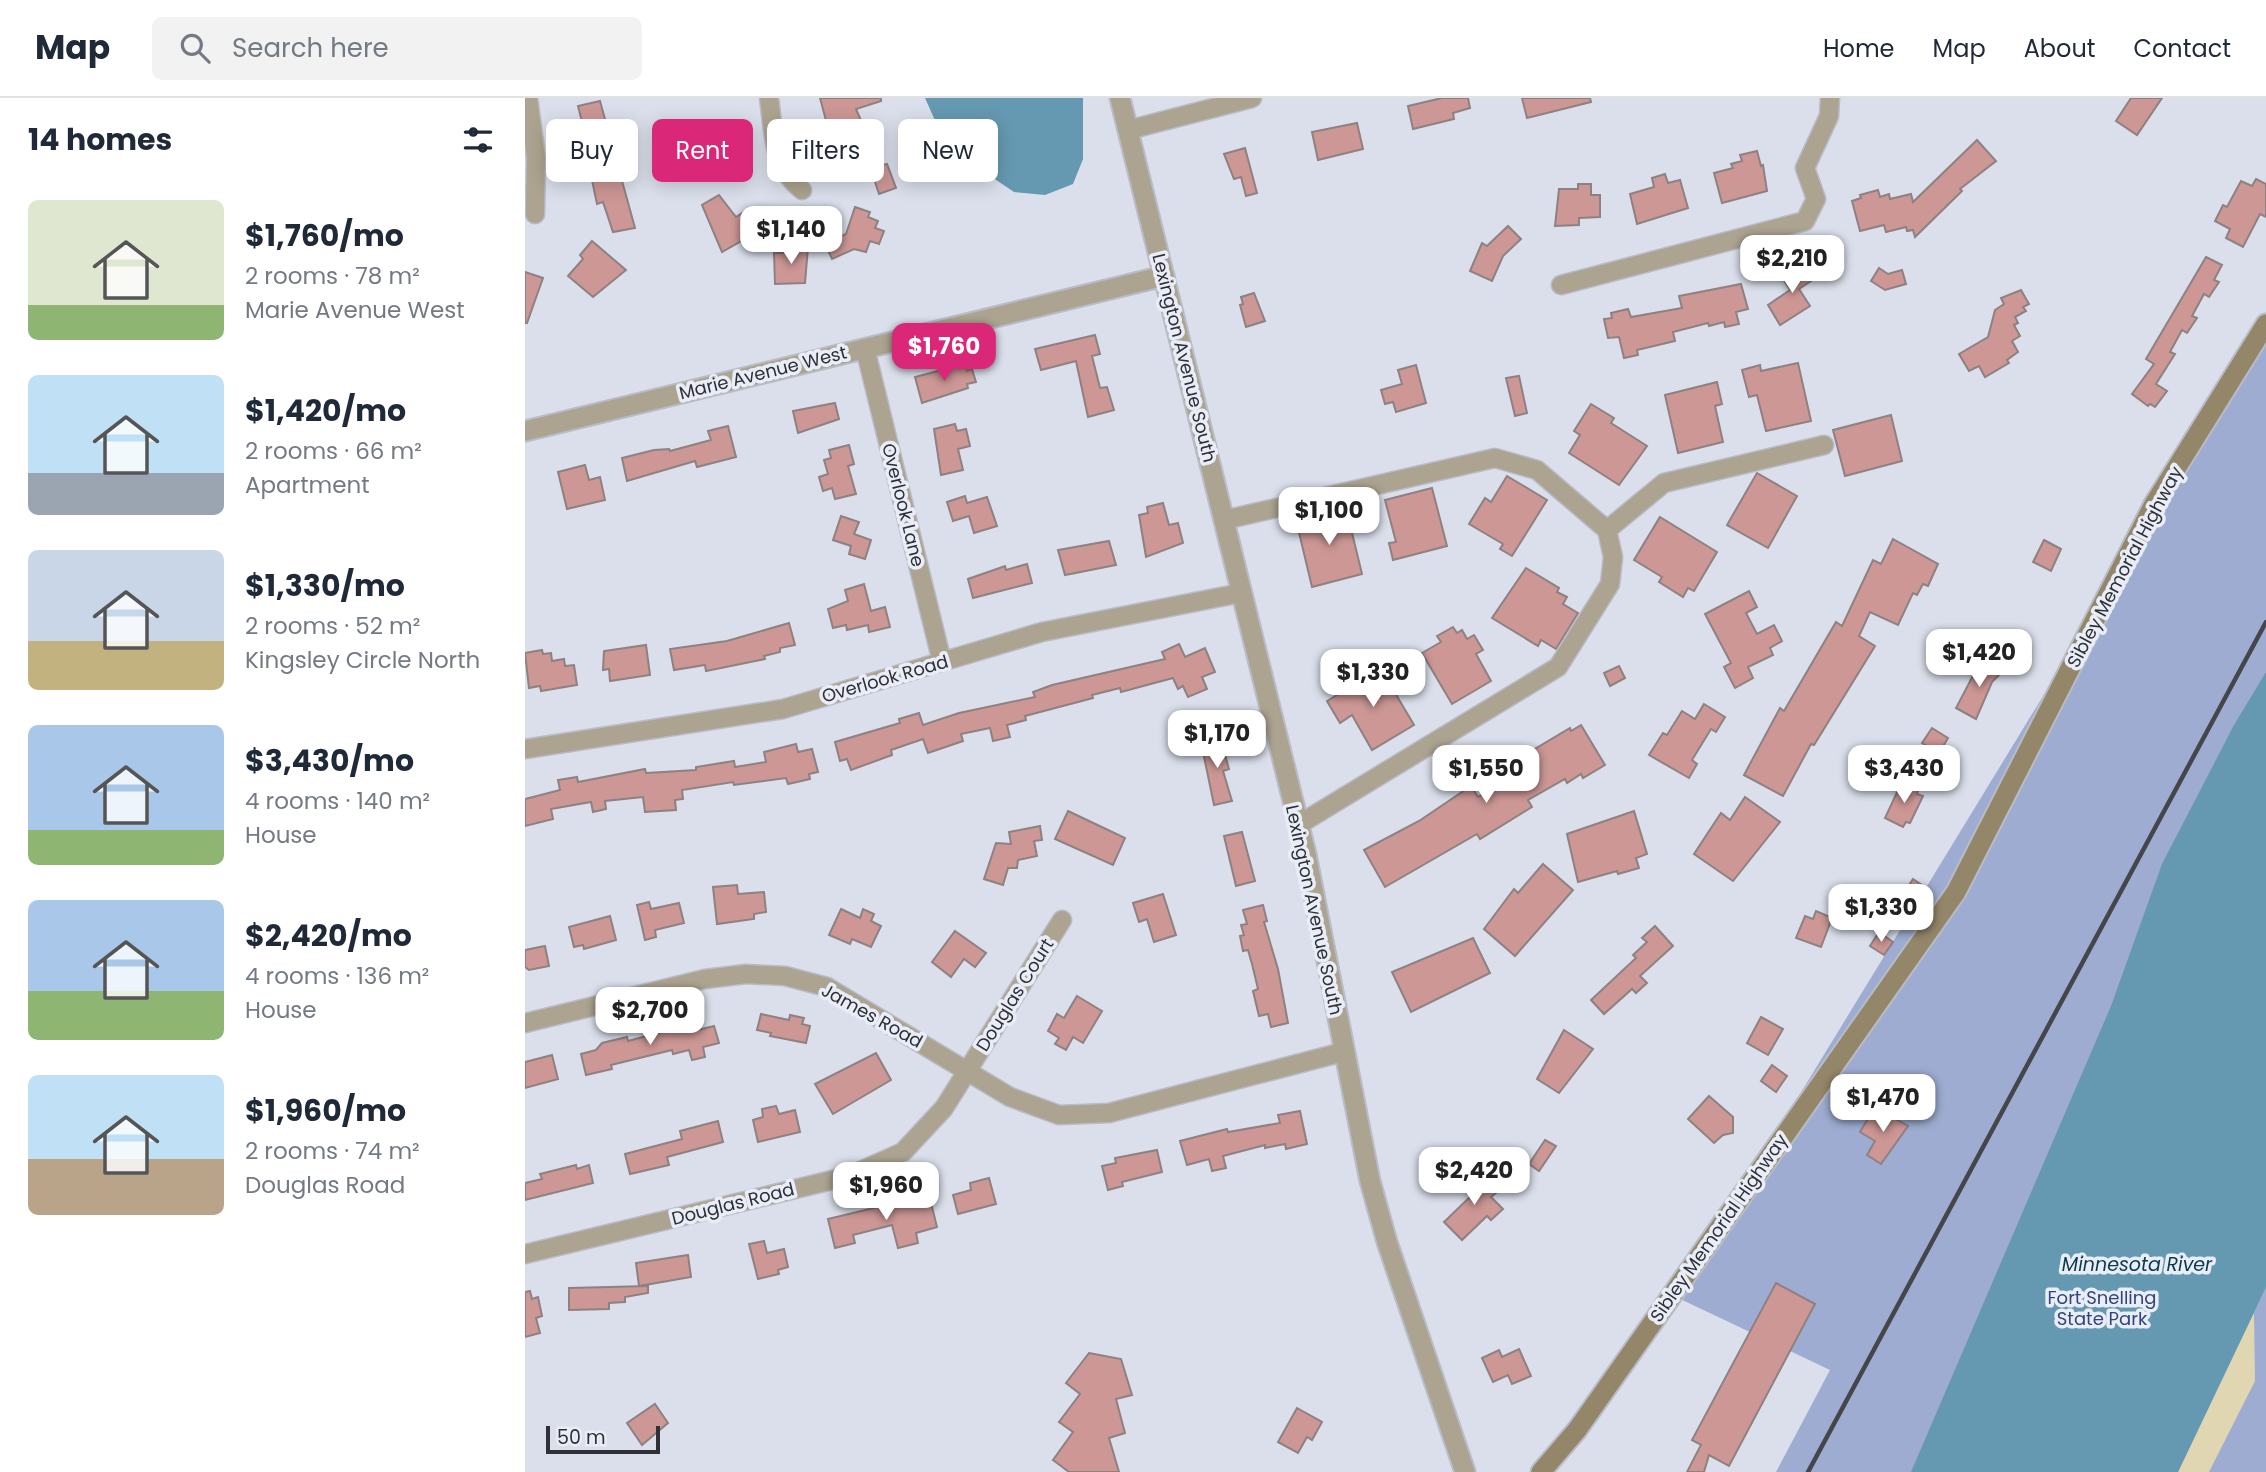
<!DOCTYPE html>
<html lang="en">
<head>
<meta charset="utf-8">
<style>
	:root { --surface:#fff; --page:#f2f2f3; --text:#1f2937; --muted:#747a83; --line:#e0e1e3; --accent:#db2777 }
	body { margin:0; font-family:Poppins,sans-serif; background:var(--page); color:var(--text); height:100vh; display:flex; flex-direction:column; font-size:26px; white-space:nowrap }
	* { box-sizing:border-box; margin:0 }
	p { font-size:23px; color:var(--muted) }
	.icon { flex:none; width:38px; height:38px; fill:none; stroke:currentColor; stroke-width:2; stroke-linecap:round; stroke-linejoin:round }
	.map { position:relative; flex:1; overflow:hidden }
	.side { display:flex; flex-direction:column; background:var(--surface); width:525px }
	.side>* { flex:none }
	.banner { position:absolute; left:21px; top:21px; width:665px; height:63px; display:flex; gap:14px }
	.scale { position:absolute; left:21px; bottom:18px; width:114px; box-sizing:border-box; padding-left:7px; border:4px solid #2f3035; border-top:0; font-size:19px; line-height:24px; white-space:nowrap; color:#2f3035; -webkit-text-stroke:5px #e8edf8; paint-order:stroke }
	.price { position:absolute; translate:-50% -60px; padding:0 16px; border-radius:14px; background:#fff; color:#222; font-size:23px; line-height:46px; filter:drop-shadow(0 2px 4px #0008) }
	.price::after { content:''; position:absolute; left:50%; top:42px; width:21px; height:16px; margin-left:-10px; background:inherit; clip-path:polygon(0 0,100% 0,50% 100%) }
	.price.current { background:var(--accent); color:#fff }
	ul { padding:0; list-style:none }
	li { display:flex; align-items:center; gap:21px; height:175px; padding:0 28px }
	li span { display:grid; place-items:center; flex:none; width:196px; height:140px; border-radius:10px; color:#555 }
	li>.icon { margin-inline-start:auto }
	span .icon { width:84px; height:84px; fill:#fffc; stroke-width:1 }
	li b { font-size:30px }
	h2 { display:flex; justify-content:space-between; align-items:center; height:84px; padding:0 28px; font-size:30px }
	.tag { padding:0 24px; border-radius:10px; background:var(--surface); box-shadow:0 4px 18px #0003; font-size:24px; line-height:63px }
	.tag.current { background:var(--accent); color:#fff }
	header { display:flex; align-items:center; gap:42px; box-sizing:border-box; height:98px; padding:0 35px; background:var(--surface); border-bottom:2px solid var(--line) }
	header strong { font-size:33px }
	nav { display:flex; gap:38px; margin-inline-start:auto; font-size:24px }
	.search { width:490px; height:63px; background:var(--page); display:flex; align-items:center; gap:18px; box-sizing:border-box; padding:0 24px; border-radius:10px; color:var(--muted); font-size:26px }
	main { display:flex; flex:1; min-height:0 }
	.map>svg:first-child { display:block }
	.green { fill:#9dacd0 }
	.sand { fill:#e0d6b1 }
	.water { fill:#6599b1 }
	.building { fill:#cc9795; stroke:#8e8181; stroke-width:2 }
	.lines { fill:none; stroke-linecap:round; stroke-linejoin:round }
	.minor-casing { stroke:#b8bcc7; stroke-width:21 }
	.tertiary-casing { stroke:#b8bcc7; stroke-width:23 }
	.secondary-casing { stroke:#b8bcc7; stroke-width:23 }
	.minor { stroke:#aca390; stroke-width:18 }
	.tertiary { stroke:#aca390; stroke-width:19 }
	.secondary { stroke:#938669; stroke-width:19 }
	.rail { stroke:#45464c; stroke-width:4.5 }
	.labels { text-anchor:middle; stroke-width:7; stroke-linejoin:round; paint-order:stroke }
	.street-label { font-size:18px; fill:#2f3035; stroke:#e8edf8 }
	.park-label { font-size:18px; fill:#31457b; stroke:#e8edf8 }
	.water-label { font-size:19px; font-style:italic; fill:#0b3a4c; stroke:#e8edf8 }
</style>
</head>
<body>
<header>
<strong>Map</strong>
<div class="search"><svg class="icon" aria-label="search" viewBox="0 0 24 24"><circle cx="10" cy="10" r="6"/><path d="M15 15l6 6"/></svg>Search here</div>
<nav><a>Home</a><a>Map</a><a>About</a><a>Contact</a></nav>
</header>
<main>
<section class="side">
<h2>14 homes<svg class="icon" aria-label="filters" viewBox="0 0 24 24"><path d="M4 7h16M4 17h16"/><circle cx="9" cy="7" r="2"/><circle cx="15" cy="17" r="2"/></svg></h2>
<ul>
<li><span style="background:linear-gradient(#dfe7d0 75%,#8fb573 0)"><svg class="icon" aria-label="home" viewBox="0 0 24 24"><path d="M3 11l9-7 9 7M6 9v11h12V9"/></svg></span><div><b>$1,760/mo</b><p>2 rooms · 78 m²</p><p>Marie Avenue West</p></div></li>
<li><span style="background:linear-gradient(#bfe0f5 70%,#9aa5b1 0)"><svg class="icon" aria-label="home" viewBox="0 0 24 24"><path d="M3 11l9-7 9 7M6 9v11h12V9"/></svg></span><div><b>$1,420/mo</b><p>2 rooms · 66 m²</p><p>Apartment</p></div></li>
<li><span style="background:linear-gradient(#c9d6e8 65%,#c2b280 0)"><svg class="icon" aria-label="home" viewBox="0 0 24 24"><path d="M3 11l9-7 9 7M6 9v11h12V9"/></svg></span><div><b>$1,330/mo</b><p>2 rooms · 52 m²</p><p>Kingsley Circle North</p></div></li>
<li><span style="background:linear-gradient(#a9c7e8 75%,#8fb573 0)"><svg class="icon" aria-label="home" viewBox="0 0 24 24"><path d="M3 11l9-7 9 7M6 9v11h12V9"/></svg></span><div><b>$3,430/mo</b><p>4 rooms · 140 m²</p><p>House</p></div></li>
<li><span style="background:linear-gradient(#a9c7e8 65%,#8fb573 0)"><svg class="icon" aria-label="home" viewBox="0 0 24 24"><path d="M3 11l9-7 9 7M6 9v11h12V9"/></svg></span><div><b>$2,420/mo</b><p>4 rooms · 136 m²</p><p>House</p></div></li>
<li><span style="background:linear-gradient(#bfe0f5 60%,#b9a48a 0)"><svg class="icon" aria-label="home" viewBox="0 0 24 24"><path d="M3 11l9-7 9 7M6 9v11h12V9"/></svg></span><div><b>$1,960/mo</b><p>2 rooms · 74 m²</p><p>Douglas Road</p></div></li>
</ul>
</section>
<div class="map">
<svg width="1741" height="1374" viewBox="0 0 1741 1374">
	<rect width="100%" height="100%" fill="#dadfeb"/>
	<!-- green -->
	<polygon class="green" points="1741,233 1741,1374 1251,1374 1305,1272 1151,1199"/>
	<!-- sand -->
	<polygon class="sand" points="1729,1215 1730,1283 1684,1374 1653,1374"/>
	<!-- water -->
	<g class="water">
		<polygon points="400,0 558,0 558,61 548,86 520,97 489,94 440,61 417,38"/>
		<polygon points="1741,574 1741,1189 1653,1374 1386,1374 1586,908 1637,766 1709,627"/>
	</g>
	<!-- building -->
	<g class="building">
		<polygon points="295,0 356,0 356,3 331,11 344,41 348,40 358,67 362,66 371,90 354,96 345,69 336,73 322,34 312,41 302,26"/>
		<polygon points="917,0 943,0 945,10 928,15 929,21 888,31 883,8"/>
		<polygon points="997,0 1065,0 1066,4 1002,20"/>
		<polygon points="1606,0 1637,0 1612,37 1591,23"/>
		<polygon points="75,3 110,130 88,134 78,104 72,106 67,82 72,81 65,52 58,53 51,26 57,24 53,8"/>
		<polygon points="194,24 197,52 203,52 204,71 168,74 167,60 171,60 168,26"/>
		<polygon points="832,25 838,51 793,62 787,34"/>
		<polygon points="1452,42 1471,63 1435,91 1437,93 1390,139 1388,132 1382,133 1381,129 1361,134 1359,127 1335,133 1327,103 1336,100 1335,97 1353,92 1355,99 1364,96 1365,101 1386,96 1388,104"/>
		<polygon points="720,50 732,95 721,98 716,79 709,81 699,56"/>
		<polygon points="1232,53 1236,68 1238,67 1242,93 1197,105 1189,75 1208,70 1206,66 1217,63 1215,57"/>
		<polygon points="1140,76 1143,85 1155,82 1163,110 1112,126 1105,96 1129,89 1127,80"/>
		<polygon points="1731,81 1741,86 1741,119 1735,116 1718,149 1701,140 1705,131 1690,123 1698,107 1702,109 1716,83 1727,88"/>
		<polygon points="1053,86 1066,86 1066,97 1075,97 1075,119 1054,120 1054,127 1030,128 1034,91 1053,91"/>
		<polygon points="194,97 211,119 219,114 230,135 197,154 177,107"/>
		<polygon points="330,109 345,114 343,119 353,123 350,130 359,133 354,146 345,143 341,154 329,151 307,161 300,146 321,136"/>
		<polygon points="983,128 996,141 978,158 967,183 945,173 957,145 962,148"/>
		<polygon points="67,143 101,172 68,199 43,178 58,161 55,157"/>
		<polygon points="283,149 280,185 250,186 249,155 264,155 264,150"/>
		<polygon points="1681,159 1697,167 1689,182 1694,184 1684,199 1679,196 1667,218 1672,220 1662,235 1657,232 1645,254 1650,256 1631,286 1642,293 1630,309 1625,306 1623,308 1607,296 1629,266 1621,261"/>
		<polygon points="1279,165 1289,181 1274,191 1285,208 1255,227 1243,207 1265,192 1257,179"/>
		<polygon points="1354,170 1363,176 1377,172 1381,186 1360,192 1346,183"/>
		<polygon points="0,174 18,180 2,225 0,225"/>
		<polygon points="1216,186 1223,211 1211,214 1214,226 1200,229 1199,224 1184,228 1183,225 1148,234 1150,243 1112,252 1113,257 1099,260 1094,239 1083,240 1079,221 1087,220 1086,215 1103,211 1106,219 1157,210 1154,198"/>
		<polygon points="1496,192 1504,206 1498,209 1501,213 1490,219 1493,225 1489,227 1495,238 1487,243 1493,254 1482,262 1484,265 1460,279 1454,268 1444,273 1434,256 1463,239 1470,212 1479,206 1476,200"/>
		<polygon points="729,195 740,223 721,229 715,207 718,206 716,199"/>
		<polygon points="570,237 575,256 567,258 575,290 582,289 589,312 563,319 551,263 516,272 510,251"/>
		<polygon points="1273,265 1286,323 1241,333 1232,297 1224,299 1217,272 1235,267 1236,273"/>
		<polygon points="440,266 442,273 447,271 451,284 442,286 443,290 397,305 390,279"/>
		<polygon points="891,267 901,305 871,314 868,304 860,306 856,292 877,286 873,272"/>
		<polygon points="994,278 1002,315 990,318 981,280"/>
		<polygon points="1192,284 1197,306 1190,308 1198,344 1153,355 1140,297"/>
		<polygon points="310,305 314,321 273,335 268,313"/>
		<polygon points="1066,306 1089,320 1086,325 1122,348 1094,387 1044,355 1055,337 1049,333"/>
		<polygon points="1366,317 1377,363 1320,378 1308,332"/>
		<polygon points="430,326 432,333 441,331 445,348 433,351 438,372 416,377 409,331"/>
		<polygon points="203,328 211,359 172,369 170,363 102,383 97,360 129,352 144,351 145,353 186,342 183,333"/>
		<polygon points="324,347 329,366 323,368 331,396 310,401 307,390 298,393 294,379 303,376 299,362 306,360 304,352"/>
		<polygon points="60,367 64,382 75,379 80,402 42,411 33,374"/>
		<polygon points="1232,375 1272,398 1243,450 1202,427"/>
		<polygon points="982,378 1022,402 987,458 975,451 978,446 944,426 960,400 966,404"/>
		<polygon points="907,390 922,448 868,462 864,445 871,444 860,402"/>
		<polygon points="440,398 442,405 462,399 472,428 449,435 444,418 428,423 422,404"/>
		<polygon points="638,405 644,427 653,425 658,445 621,459 614,417 623,415 622,409"/>
		<polygon points="821,410 837,476 787,489 771,422"/>
		<polygon points="316,418 334,424 329,436 346,442 340,461 324,456 326,448 308,442"/>
		<polygon points="1135,419 1192,454 1169,493 1163,490 1158,499 1134,484 1137,479 1109,462"/>
		<polygon points="1368,441 1413,466 1403,488 1398,486 1392,497 1388,495 1373,527 1345,514 1334,538 1350,548 1289,647 1286,646 1258,698 1219,677 1255,610 1259,613 1311,524 1317,528 1348,462 1356,466"/>
		<polygon points="1519,442 1536,451 1526,473 1508,464"/>
		<polygon points="584,443 591,467 540,477 533,452"/>
		<polygon points="502,466 507,485 448,500 443,481 480,468 481,472"/>
		<polygon points="1001,470 1034,490 1032,494 1042,499 1038,506 1053,515 1031,551 1016,542 1013,548 967,520"/>
		<polygon points="339,486 346,513 360,509 365,529 344,534 343,527 322,532 321,527 308,530 303,511 323,503 320,492"/>
		<polygon points="1224,493 1232,509 1221,515 1232,536 1249,527 1257,543 1245,550 1248,557 1223,569 1228,580 1210,590 1199,569 1206,565 1180,516"/>
		<polygon points="264,525 270,547 255,550 255,554 239,558 240,561 181,573 180,567 149,572 145,551 202,543"/>
		<polygon points="928,529 932,535 937,532 942,541 949,537 958,552 951,556 966,583 927,606 897,555 916,544 912,538"/>
		<polygon points="654,546 660,559 680,550 690,574 677,579 682,591 663,599 658,588 653,591 648,580 596,594 595,590 567,597 568,600 500,618 501,622 482,627 485,639 468,643 465,630 436,636 438,643 403,655 398,641 366,652 367,657 326,672 322,661 315,663 310,644 375,625 374,621 394,615 398,627 434,615 510,599 508,594 527,587 640,561 637,554"/>
		<polygon points="121,547 125,577 85,583 84,571 78,572 79,553"/>
		<polygon points="17,552 18,556 26,555 27,563 39,561 40,568 49,567 52,587 16,593 15,588 4,590 0,555"/>
		<polygon points="1466,560 1478,573 1467,584 1451,621 1431,610 1450,574"/>
		<polygon points="1094,568 1100,580 1085,588 1079,575"/>
		<polygon points="856,571 889,627 847,652 827,617 815,625 802,603"/>
		<polygon points="1179,606 1200,619 1191,634 1186,631 1167,662 1172,666 1164,680 1124,657 1138,635 1142,637 1157,613 1170,621"/>
		<polygon points="1056,627 1080,667 1058,680 1056,676 1042,685 1040,681 1003,702 1007,709 955,741 952,736 860,789 839,752 894,723 946,688 953,699 973,687 966,677 1045,630 1046,633"/>
		<polygon points="1407,630 1423,640 1414,655 1397,645"/>
		<polygon points="695,639 704,671 698,673 707,703 689,707 676,644"/>
		<polygon points="271,646 273,654 287,651 293,674 284,676 285,681 263,686 261,680 209,687 208,684 157,692 158,701 150,702 151,712 120,714 118,699 80,703 81,711 68,714 66,704 26,711 28,721 0,728 0,701 35,692 33,682 52,679 53,684 120,671 121,675 171,672 171,669 209,663 210,669 241,664 239,654"/>
		<polygon points="1384,685 1394,690 1392,696 1398,698 1385,725 1381,724 1378,729 1360,720 1375,688 1381,691"/>
		<polygon points="1220,699 1255,724 1208,783 1169,756 1196,715 1205,722"/>
		<polygon points="543,713 600,740 588,767 530,741"/>
		<polygon points="1109,713 1122,756 1111,760 1114,770 1093,776 1092,773 1053,784 1042,736"/>
		<polygon points="515,728 517,742 509,743 512,758 493,762 492,770 483,770 478,787 459,781 471,745 486,746 484,734"/>
		<polygon points="717,734 730,783 711,788 699,738"/>
		<polygon points="1018,766 1048,792 990,858 959,831 989,791 993,795"/>
		<polygon points="1388,781 1403,791 1393,806 1378,797"/>
		<polygon points="212,787 213,796 239,794 241,814 229,816 229,821 192,826 188,789"/>
		<polygon points="638,796 651,837 629,844 622,821 614,824 608,805"/>
		<polygon points="124,804 126,811 154,805 159,825 130,832 131,839 120,842 112,807"/>
		<polygon points="738,807 742,823 739,824 753,871 763,925 746,929 743,916 734,918 728,893 733,891 727,866 723,852 718,853 715,838 719,837 716,827 722,826 718,812"/>
		<polygon points="316,811 335,820 338,811 349,816 346,823 356,828 346,849 327,841 325,846 304,837"/>
		<polygon points="1291,813 1307,820 1296,849 1271,840 1280,818 1288,821"/>
		<polygon points="85,818 91,842 59,851 58,847 49,849 44,829"/>
		<polygon points="1130,828 1148,848 1115,878 1122,885 1111,895 1107,891 1079,916 1066,902 1111,860 1108,857 1122,844 1117,840"/>
		<polygon points="430,833 461,855 450,869 439,861 426,879 407,864"/>
		<polygon points="1354,834 1368,844 1359,857 1345,848"/>
		<polygon points="948,840 965,875 886,914 867,874"/>
		<polygon points="20,848 24,868 4,872 0,869 0,852"/>
		<polygon points="552,898 577,913 558,945 548,939 541,952 530,946 534,940 523,933 532,916 539,920"/>
		<polygon points="236,916 264,922 265,917 279,920 277,926 285,928 281,945 245,938 246,935 232,932"/>
		<polygon points="1236,919 1258,931 1243,957 1222,945"/>
		<polygon points="171,927 173,932 189,928 194,945 178,949 180,959 167,962 164,952 148,956 147,952 86,967 87,971 61,977 56,956 71,952 77,945 102,939 103,943 159,928 159,930"/>
		<polygon points="1039,932 1068,951 1034,995 1012,981"/>
		<polygon points="351,955 366,982 308,1016 290,986"/>
		<polygon points="27,957 33,981 0,990 0,964"/>
		<polygon points="1247,967 1262,978 1251,994 1236,983"/>
		<polygon points="1184,998 1208,1019 1208,1035 1198,1037 1189,1045 1163,1021"/>
		<polygon points="251,1008 254,1016 270,1012 275,1034 233,1044 228,1022 238,1019 237,1011"/>
		<polygon points="1350,1009 1383,1028 1356,1066 1342,1057 1350,1043 1335,1034"/>
		<polygon points="775,1013 782,1046 761,1051 760,1046 740,1050 740,1047 698,1058 701,1070 687,1073 684,1061 662,1067 655,1043 702,1031 703,1034 755,1025 753,1017"/>
		<polygon points="193,1023 198,1044 142,1059 144,1067 105,1076 100,1056 157,1041 155,1033"/>
		<polygon points="1020,1042 1031,1048 1014,1073 1004,1066"/>
		<polygon points="632,1052 637,1074 597,1084 598,1088 583,1092 577,1068 591,1065 590,1060"/>
		<polygon points="51,1067 52,1071 64,1067 68,1085 0,1102 0,1085 17,1081 15,1076"/>
		<polygon points="949,1072 971,1095 966,1099 978,1111 966,1122 962,1118 937,1142 919,1124 948,1096 936,1084"/>
		<polygon points="464,1080 471,1106 433,1116 428,1097 446,1092 445,1085"/>
		<polygon points="405,1101 412,1129 391,1135 393,1145 373,1150 367,1127 328,1137 330,1145 310,1150 303,1121 382,1102 383,1106"/>
		<polygon points="239,1143 242,1155 259,1151 263,1169 253,1172 254,1176 233,1181 224,1146"/>
		<polygon points="163,1157 166,1179 114,1188 111,1165"/>
		<polygon points="1251,1185 1290,1206 1204,1368 1184,1357 1179,1374 1162,1374 1176,1347 1167,1342"/>
		<polygon points="123,1188 123,1195 100,1199 100,1204 84,1205 84,1211 44,1212 44,1190"/>
		<polygon points="5,1193 7,1201 13,1199 17,1218 11,1220 15,1235 0,1239 0,1194"/>
		<polygon points="994,1251 1006,1278 987,1286 983,1277 968,1284 957,1260 974,1252 977,1259"/>
		<polygon points="564,1255 596,1261 607,1297 591,1301 600,1335 584,1340 594,1374 544,1374 528,1362 548,1334 534,1324 555,1296 541,1285"/>
		<polygon points="130,1306 143,1325 117,1347 102,1325"/>
		<polygon points="772,1310 797,1324 787,1342 782,1339 773,1355 753,1344"/>
	</g>
	<g class="lines">
		<defs>
			<g id="minor">
				<polyline points="3,0 11,60 10,116"/>
				<path d="M244 0C249 35 247 69 277 92"/>
				<polyline points="603,32 727,0"/>
				<polyline points="1036,187 1280,123 1291,101 1280,70 1304,18 1305,0"/>
				<polyline points="340,250 417,564"/>
				<polyline points="699,422 970,360 1012,372 1082,432 1088,459 1085,486 1033,569 773,727"/>
				<polyline points="1082,432 1139,385 1299,347"/>
				<polyline points="0,651 258,611 517,534 716,495"/>
				<polyline points="0,925 180,881 221,876 260,878 302,889 485,999 534,1017 584,1015 818,954"/>
				<polyline points="0,1156 324,1078 378,1054 419,1010 537,822"/>
			</g>
			<g id="tertiary">
				<polyline points="595,0 781,756 845,1083 862,1144 940,1374"/>
				<polyline points="0,333 639,178"/>
			</g>
			<polyline id="secondary" points="1016,1374 1052,1332 1431,794 1629,406 1741,226"/>
		</defs>
		<!-- minor casing -->
		<use href="#minor" class="minor-casing"/>
		<!-- tertiary casing -->
		<use href="#tertiary" class="tertiary-casing"/>
		<!-- secondary casing -->
		<use href="#secondary" class="secondary-casing"/>
		<!-- minor -->
		<use href="#minor" class="minor"/>
		<!-- tertiary -->
		<use href="#tertiary" class="tertiary"/>
		<!-- secondary -->
		<use href="#secondary" class="secondary"/>
		<!-- rail -->
		<polyline class="rail" points="1283,1374 1741,524"/>
	</g>
	<g class="labels">
		<!-- street labels -->
		<g class="street-label">
			<text transform="translate(659 260) rotate(76)" y="6">Lexington Avenue South</text>
			<text transform="translate(238 275) rotate(-14)" y="6">Marie Avenue West</text>
			<text transform="translate(378 407) rotate(76)" y="6">Overlook Lane</text>
			<text transform="translate(1600 469) rotate(-62)" y="6">Sibley Memorial Highway</text>
			<text transform="translate(360 581) rotate(-16)" y="6">Overlook Road</text>
			<text transform="translate(789 812) rotate(78)" y="6">Lexington Avenue South</text>
			<text transform="translate(490 897) rotate(-58)" y="6">Douglas Court</text>
			<text transform="translate(347 918) rotate(29)" y="6">James Road</text>
			<text transform="translate(208 1106) rotate(-14)" y="6">Douglas Road</text>
			<text transform="translate(1194 1130) rotate(-55)" y="6">Sibley Memorial Highway</text>
		</g>
		<!-- park labels -->
		<g class="park-label">
			<text x="1577" y="1206">Fort Snelling<tspan x="1577" dy="21">State Park</tspan></text>
		</g>
		<!-- water labels -->
		<g class="water-label">
			<text x="1612" y="1173">Minnesota River</text>
		</g>
	</g>
</svg>
<div class="scale">50 m</div>
<b class="price" style="left:266px;top:168px">$1,140</b>
<b class="price" style="left:1267px;top:197px">$2,210</b>
<b class="price current" style="left:419px;top:285px">$1,760</b>
<b class="price" style="left:804px;top:449px">$1,100</b>
<b class="price" style="left:1454px;top:591px">$1,420</b>
<b class="price" style="left:848px;top:611px">$1,330</b>
<b class="price" style="left:692px;top:672px">$1,170</b>
<b class="price" style="left:961px;top:707px">$1,550</b>
<b class="price" style="left:1379px;top:707px">$3,430</b>
<b class="price" style="left:1356px;top:846px">$1,330</b>
<b class="price" style="left:125px;top:949px">$2,700</b>
<b class="price" style="left:1358px;top:1036px">$1,470</b>
<b class="price" style="left:949px;top:1109px">$2,420</b>
<b class="price" style="left:361px;top:1124px">$1,960</b>
<div class="banner">
<a class="tag">Buy</a>
<a class="tag current">Rent</a>
<a class="tag">Filters</a>
<a class="tag">New</a>
</div>
</div>
</main>
</body>
</html>
